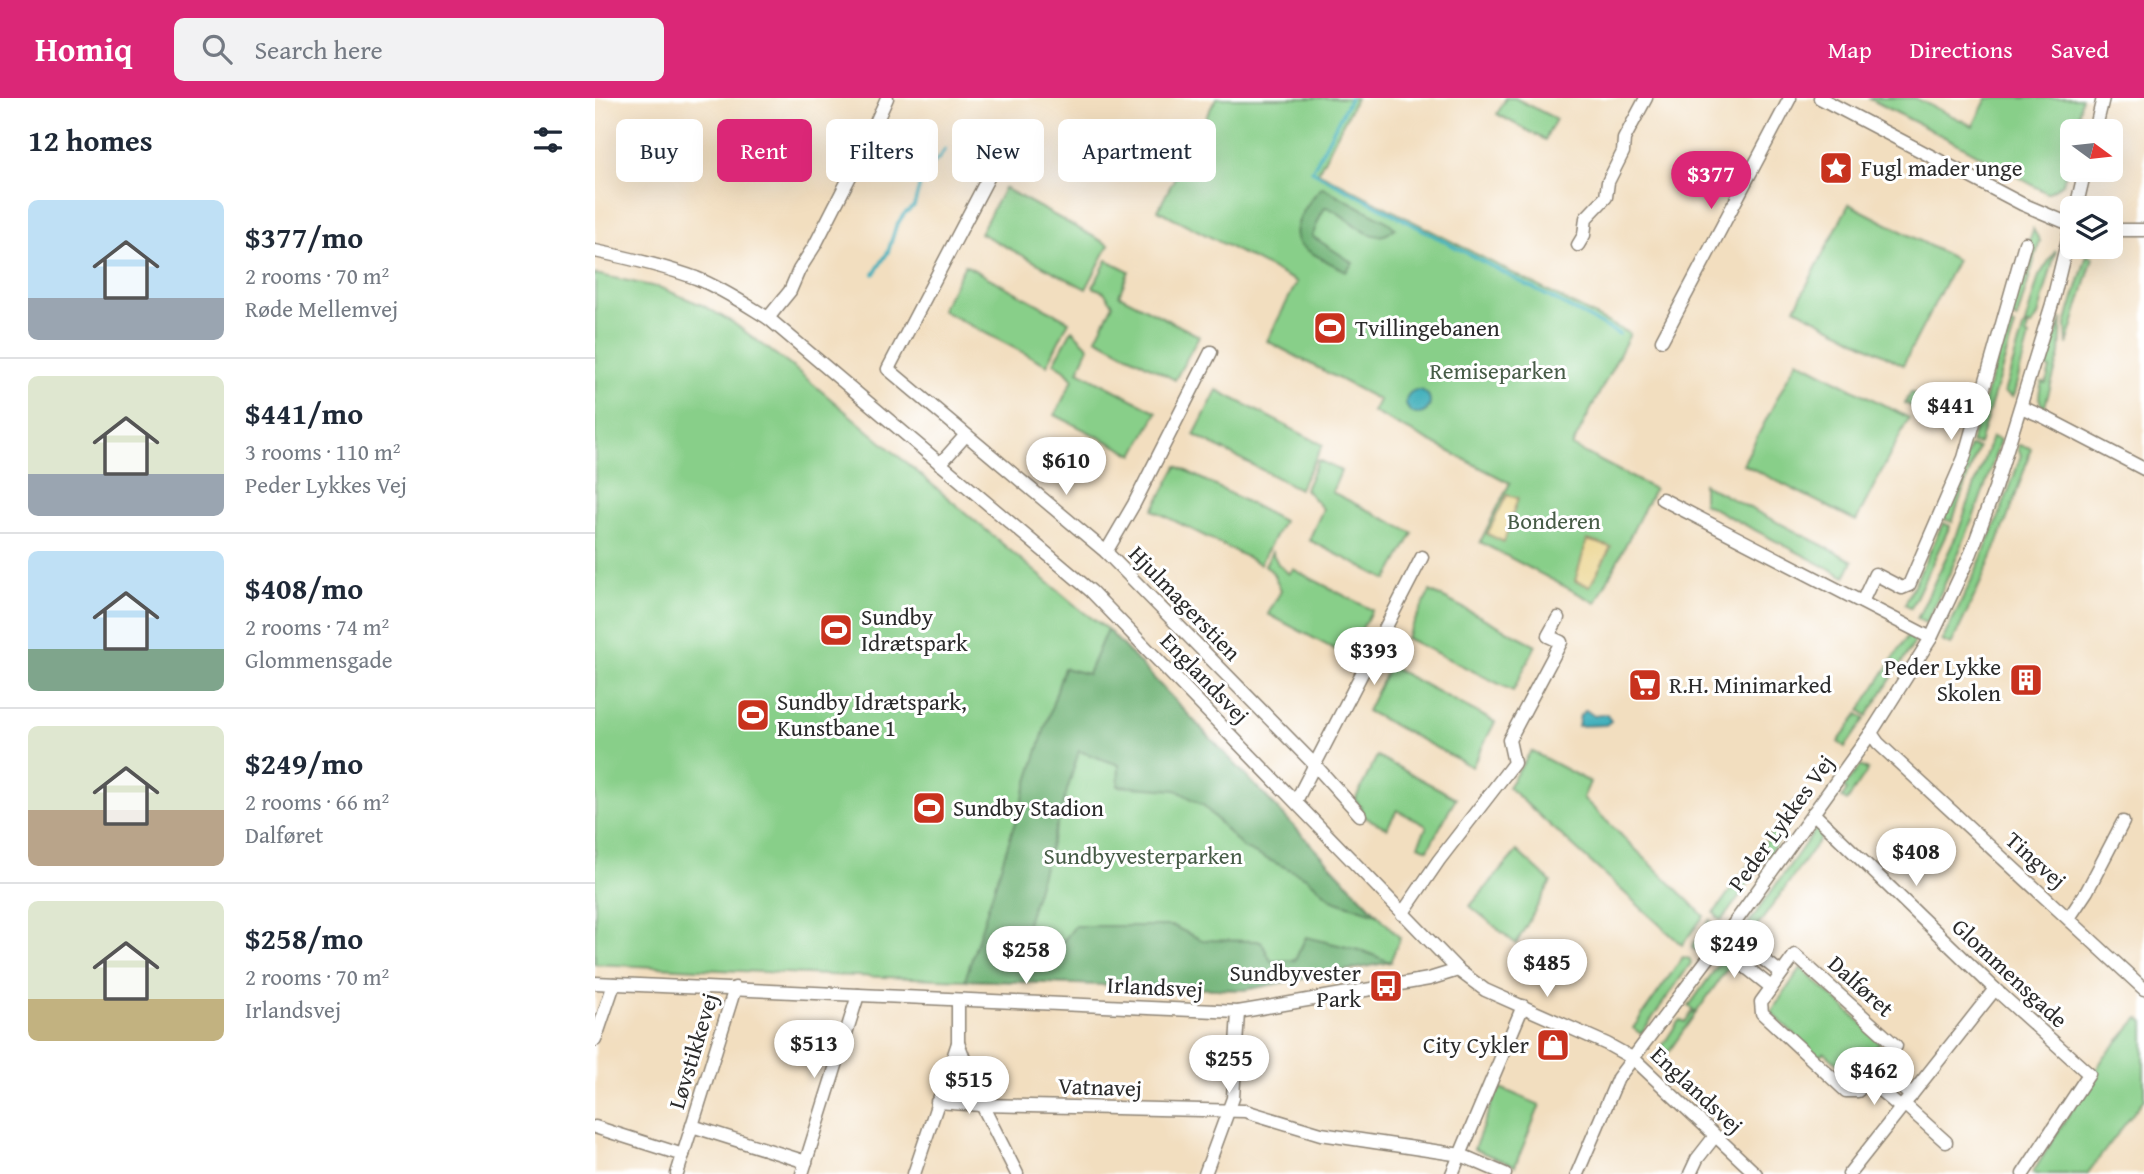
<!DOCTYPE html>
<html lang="en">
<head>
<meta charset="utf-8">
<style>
	:root { --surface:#fff; --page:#f2f2f3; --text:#1f2937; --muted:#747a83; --line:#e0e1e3; --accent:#db2777 }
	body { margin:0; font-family:"Gentium Book Plus",serif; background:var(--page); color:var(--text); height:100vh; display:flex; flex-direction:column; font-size:26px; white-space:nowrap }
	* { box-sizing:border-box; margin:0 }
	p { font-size:23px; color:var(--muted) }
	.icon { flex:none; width:38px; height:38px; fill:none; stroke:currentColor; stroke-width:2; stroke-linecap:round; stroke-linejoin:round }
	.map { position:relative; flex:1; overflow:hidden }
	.drawer { display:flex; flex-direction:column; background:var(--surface); width:595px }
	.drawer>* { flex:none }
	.guide { position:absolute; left:21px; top:21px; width:665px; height:63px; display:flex; gap:14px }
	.needle { width:46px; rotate:105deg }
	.controls { position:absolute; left:1465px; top:21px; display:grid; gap:14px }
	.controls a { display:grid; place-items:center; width:63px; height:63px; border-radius:10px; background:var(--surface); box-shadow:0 7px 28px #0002; font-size:35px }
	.price { position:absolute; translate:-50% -60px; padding:0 16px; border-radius:24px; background:#fff; color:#222; font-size:23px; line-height:46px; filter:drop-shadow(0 2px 4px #0008) }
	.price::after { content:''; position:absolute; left:50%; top:42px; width:21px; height:16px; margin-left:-10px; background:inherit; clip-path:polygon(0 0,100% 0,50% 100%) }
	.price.selected { background:var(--accent); color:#fff }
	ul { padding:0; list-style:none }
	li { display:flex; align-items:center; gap:21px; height:175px; padding:0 28px }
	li+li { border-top:2px solid var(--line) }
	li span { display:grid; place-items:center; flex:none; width:196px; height:140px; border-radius:10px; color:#555 }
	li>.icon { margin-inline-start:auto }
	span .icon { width:84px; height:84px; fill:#fffc; stroke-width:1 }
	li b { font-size:30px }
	h2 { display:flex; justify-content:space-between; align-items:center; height:84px; padding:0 28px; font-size:30px }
	.chip { padding:0 24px; border-radius:10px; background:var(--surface); box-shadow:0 7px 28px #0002; font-size:24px; line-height:63px }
	.chip.selected { background:var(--accent); color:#fff }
	header { display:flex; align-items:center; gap:42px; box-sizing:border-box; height:98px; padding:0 35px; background:var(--accent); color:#fff }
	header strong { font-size:33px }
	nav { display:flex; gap:38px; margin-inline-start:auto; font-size:24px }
	.search { width:490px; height:63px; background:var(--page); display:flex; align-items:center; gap:18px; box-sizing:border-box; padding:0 24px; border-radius:10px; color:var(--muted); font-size:26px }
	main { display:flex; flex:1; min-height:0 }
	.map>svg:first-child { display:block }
	.green { fill:#88cf89; stroke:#5a7d5a; stroke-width:2 }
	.forest { fill:#6eb275; stroke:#4c6e50; stroke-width:2 }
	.sand { fill:#eeda9e; stroke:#8c8264; stroke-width:2 }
	.water { fill:#3eaeba; stroke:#346c72; stroke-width:2 }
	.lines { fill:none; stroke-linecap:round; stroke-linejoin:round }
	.stream { stroke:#3eaeba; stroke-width:3.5 }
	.minor-casing { stroke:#8e8475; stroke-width:15 }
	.minor { stroke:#fff; stroke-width:12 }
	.labels { text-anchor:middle; stroke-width:6; stroke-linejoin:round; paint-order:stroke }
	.poi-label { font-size:23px; fill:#2b2b2b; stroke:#fff; text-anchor:start }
	.park-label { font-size:23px; fill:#475c47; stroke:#fff }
	.street-label { font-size:23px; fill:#2b2b2b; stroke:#fff }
</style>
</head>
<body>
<header>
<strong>Homiq</strong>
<div class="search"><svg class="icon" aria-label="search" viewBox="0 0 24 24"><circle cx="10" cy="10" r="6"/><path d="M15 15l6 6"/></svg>Search here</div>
<nav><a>Map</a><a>Directions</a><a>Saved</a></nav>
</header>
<main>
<section class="drawer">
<h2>12 homes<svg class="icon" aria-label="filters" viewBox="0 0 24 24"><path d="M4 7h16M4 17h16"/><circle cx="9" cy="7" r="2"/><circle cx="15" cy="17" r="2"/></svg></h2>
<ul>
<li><span style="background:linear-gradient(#bfe0f5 70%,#9aa5b1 0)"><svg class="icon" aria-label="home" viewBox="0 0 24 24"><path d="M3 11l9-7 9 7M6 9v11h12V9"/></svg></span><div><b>$377/mo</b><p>2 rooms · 70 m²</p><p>Røde Mellemvej</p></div></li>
<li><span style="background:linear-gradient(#dfe7d0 70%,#9aa5b1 0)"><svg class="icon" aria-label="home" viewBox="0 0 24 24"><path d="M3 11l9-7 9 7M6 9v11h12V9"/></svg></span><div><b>$441/mo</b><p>3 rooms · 110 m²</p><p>Peder Lykkes Vej</p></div></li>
<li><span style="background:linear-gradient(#bfe0f5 70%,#7fa58c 0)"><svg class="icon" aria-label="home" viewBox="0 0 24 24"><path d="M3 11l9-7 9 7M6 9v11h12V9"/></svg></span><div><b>$408/mo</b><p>2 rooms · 74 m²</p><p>Glommensgade</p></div></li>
<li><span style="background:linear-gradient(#dfe7d0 60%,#b9a48a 0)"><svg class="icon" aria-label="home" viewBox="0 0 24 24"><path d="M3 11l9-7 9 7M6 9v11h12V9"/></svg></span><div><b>$249/mo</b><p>2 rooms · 66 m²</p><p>Dalføret</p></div></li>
<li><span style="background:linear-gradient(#dfe7d0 70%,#c2b280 0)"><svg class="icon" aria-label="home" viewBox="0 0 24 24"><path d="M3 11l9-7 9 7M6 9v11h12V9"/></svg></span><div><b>$258/mo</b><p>2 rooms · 70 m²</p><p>Irlandsvej</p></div></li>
</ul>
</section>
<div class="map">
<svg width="1549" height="1076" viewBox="0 0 1549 1076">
	<rect width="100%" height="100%" fill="#fff"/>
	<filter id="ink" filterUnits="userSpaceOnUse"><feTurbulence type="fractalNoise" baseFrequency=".0143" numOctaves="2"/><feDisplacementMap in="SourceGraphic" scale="14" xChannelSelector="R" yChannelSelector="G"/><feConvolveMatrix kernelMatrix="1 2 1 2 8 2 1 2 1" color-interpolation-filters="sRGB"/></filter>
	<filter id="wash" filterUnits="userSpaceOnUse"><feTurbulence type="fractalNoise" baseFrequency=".00686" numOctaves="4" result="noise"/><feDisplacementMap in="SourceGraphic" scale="28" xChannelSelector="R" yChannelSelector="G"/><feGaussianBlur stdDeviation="1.57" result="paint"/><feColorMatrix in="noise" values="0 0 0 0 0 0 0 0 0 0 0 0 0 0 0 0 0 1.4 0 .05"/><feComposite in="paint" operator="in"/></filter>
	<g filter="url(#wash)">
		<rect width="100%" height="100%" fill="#f2debf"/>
		<!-- green -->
		<g class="green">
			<polygon points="621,0 761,0 723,74 1035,236 977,348 1059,391 1001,505 885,444 915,385 778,314 784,302 672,243 702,184 563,112"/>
			<polygon points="911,0 920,0 961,21 950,42 902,16"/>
			<polygon points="1273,0 1320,0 1378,28 1392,0 1487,0 1480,33 1477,33 1477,46 1468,86 1452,95 1369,49"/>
			<polygon points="409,90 514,147 491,191 385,135"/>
			<polygon points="1254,106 1362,162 1308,267 1200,210"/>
			<polygon points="1438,131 1445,143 1422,221 1413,217"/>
			<polygon points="1461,152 1443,218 1437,228 1430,226 1444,178"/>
			<polygon points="1492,157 1498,160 1472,247 1471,226"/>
			<polygon points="512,162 534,173 524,197 604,238 580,282 501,240 518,206 509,194 498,189"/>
			<polygon points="370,167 474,223 452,267 346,212"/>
			<polygon points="0,176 66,190 107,207 137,224 199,270 487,513 512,531 805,840 795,864 649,892 232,877 0,866"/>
			<path d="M1467 220 1465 256 1449 311C1442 301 1444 295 1447 284L1451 285 1455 271 1451 269Z"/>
			<polygon points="1413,225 1420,228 1384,346 1376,345"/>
			<polygon points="1429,228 1433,229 1431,237 1434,239 1418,299 1409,295"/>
			<polygon points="477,232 494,249 483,273 562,314 539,357 460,317 478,281 470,272 459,265"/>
			<polygon points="1202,262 1314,320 1261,423 1148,366"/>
			<polygon points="622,292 728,347 704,391 599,337"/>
			<polygon points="1316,294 1357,315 1348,332 1329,322 1331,316 1310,305"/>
			<path d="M1397 339 1405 342C1386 406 1361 465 1331 525L1322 521 1363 434Z"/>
			<path d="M1424 347 1436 350C1416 419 1388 483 1356 547L1347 543C1378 482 1405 422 1426 357L1423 351Z"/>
			<polygon points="1375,348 1383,350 1357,424 1349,421"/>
			<polygon points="723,362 746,373 737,394 818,435 792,482 714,442 728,411 710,391"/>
			<polygon points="582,368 688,423 665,466 558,412"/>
			<polygon points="1108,386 1258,463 1250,479 1108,405"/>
			<polygon points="1348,425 1355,428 1316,510 1310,506"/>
			<polygon points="677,454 683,466 694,476 698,471 777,512 752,558 673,516 686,493 678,475 670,467"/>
			<polygon points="835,493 941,547 918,593 811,540"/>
			<polygon points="1314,536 1318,542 1318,547 1272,618 1265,612"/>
			<polygon points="794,568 900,624 877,669 772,613"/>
			<polygon points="1263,616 1270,621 1250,649 1243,644"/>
			<polygon points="936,653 995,684 988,700 1109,818 1087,847 913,689"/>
			<polygon points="782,658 861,700 833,751 823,747 832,728 802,712 792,730 765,717 766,709 760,702"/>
			<polygon points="1265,668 1273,672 1252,703 1247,700 1252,692 1249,690"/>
			<polygon points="1199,704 1206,707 1192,731 1128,821 1125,822 1119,815"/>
			<polygon points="1222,729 1231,731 1229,735 1152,843 1146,836"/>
			<polygon points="922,753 956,784 921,846 875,808"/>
			<polygon points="1115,822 1120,830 1119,833 1104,854 1097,850 1098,846"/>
			<polygon points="1088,859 1095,861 1096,865 1046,936 1038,930"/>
			<polygon points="1129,859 1136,861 1134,868 1101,915 1094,908"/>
			<polygon points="1206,870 1286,943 1256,978 1229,954 1223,959 1176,914"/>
			<polygon points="1097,914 1100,916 1072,956 1064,953 1083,924 1086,922 1090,924"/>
			<polygon points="1544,920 1549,924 1549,1001 1492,1076 1437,1076 1509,959"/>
			<polygon points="903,989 945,1007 920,1068 879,1051"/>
		</g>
		<!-- forest -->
		<g class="forest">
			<path d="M727 89 793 124 800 130C777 154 753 115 731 109 724 116 722 129 717 138L758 165 751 174C738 165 718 158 707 148 690 133 716 100 727 89Z"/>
			<polygon points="512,531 782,816 738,802 711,779 648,750 609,708 581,692 523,688 524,667 484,653 430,832 467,845 480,828 578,828 607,842 666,843 676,863 700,862 711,839 768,853 795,864 649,892 370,882 469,570 493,576"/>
		</g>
		<!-- sand -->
		<g class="sand">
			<polygon points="912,397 923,400 909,444 892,436"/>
			<polygon points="992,442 1016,449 995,488 980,483"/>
		</g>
		<!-- water -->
		<g class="water">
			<circle cx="823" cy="304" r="12"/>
			<polygon points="991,612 999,618 1012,616 1016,623 1011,627 983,628 985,617"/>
		</g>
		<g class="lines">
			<!-- stream -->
			<g class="stream">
				<polyline points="755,0 717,73 1024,236"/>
				<polyline points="279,176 293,154 301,128 309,116 319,108 328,75 346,58 350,51"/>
			</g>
		</g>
	</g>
	<g filter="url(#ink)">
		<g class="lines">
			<defs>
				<g id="minor">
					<polyline points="1225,0 1427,106 1477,127"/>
					<polyline points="1500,33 1508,0"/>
					<polyline points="405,57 293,271 511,454 720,667 765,717"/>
					<polyline points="1481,110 1490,72"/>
					<polyline points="1516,132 1549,132"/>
					<polyline points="983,147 989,137 991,120 1011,99 1013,84 1028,54 1029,41 1051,0"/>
					<path d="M0 153C34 160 68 168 101 180 126 190 150 206 173 220L496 493 863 872 890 892 1012 946 1039 961 1161 1076"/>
					<polyline points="173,220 195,193 204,172 220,147 269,51 292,0"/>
					<polyline points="1067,242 1195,0"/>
					<polyline points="1426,309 1449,319 1549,371"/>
					<polyline points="345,366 370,338"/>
					<polyline points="1067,401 1336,540"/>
					<polyline points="511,454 539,406 616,254"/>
					<polyline points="1267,504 1280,476 1307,490 1314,487 1369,360 1430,145"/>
					<polyline points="1276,635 1283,645 1549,891"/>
					<polyline points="701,703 827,459"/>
					<polyline points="1218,715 1400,891 1494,976 1428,1076"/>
					<polyline points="807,816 844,762 919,665 914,642 966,544 953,538 963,520"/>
					<polyline points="1474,820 1492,793 1528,724"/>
					<polyline points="1133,834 1186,875"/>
					<polyline points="1123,847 1176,889"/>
					<polygon points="1200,857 1301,948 1263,993 1251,993 1167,915 1166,904"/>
					<polyline points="0,885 643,914 834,881 863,872"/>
					<polyline points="0,942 19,886"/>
					<polyline points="363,945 387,1007 422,1076"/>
					<polyline points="1284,968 1316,998"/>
					<polyline points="1273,982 1306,1010"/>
					<polyline points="342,1004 387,1007 650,1013 726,1036 866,1057 910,1076"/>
					<polyline points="1309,1006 1351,1044"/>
					<polyline points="97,1028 211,1064"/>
					<polyline points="0,1029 88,1057"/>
					<polyline points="82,1076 140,890"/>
					<polyline points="207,1076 263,897"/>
					<polyline points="319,1076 363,945 363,902"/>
					<polyline points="610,1076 638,1000 643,914"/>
					<polyline points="857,1076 928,908"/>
					<polyline points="982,1076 1023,980 1133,834 1276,635 1336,540 1376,455 1400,390 1457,206 1477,124"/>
					<polyline points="1095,1076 1102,1061 1120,1038"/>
					<polyline points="1254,1076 1400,891"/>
				</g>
			</defs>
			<!-- minor casing -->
			<use href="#minor" class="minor-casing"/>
			<!-- minor -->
			<use href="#minor" class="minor"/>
		</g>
	</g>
	<!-- icons -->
	<defs>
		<symbol id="sight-square" viewBox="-11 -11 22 22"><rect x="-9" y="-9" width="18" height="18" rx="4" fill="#c8321e" stroke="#fff"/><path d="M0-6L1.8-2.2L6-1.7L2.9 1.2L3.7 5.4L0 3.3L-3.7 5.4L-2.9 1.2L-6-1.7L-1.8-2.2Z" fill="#fff"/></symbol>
		<symbol id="stadium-square" viewBox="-11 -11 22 22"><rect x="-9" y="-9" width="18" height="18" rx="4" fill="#c8321e" stroke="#fff"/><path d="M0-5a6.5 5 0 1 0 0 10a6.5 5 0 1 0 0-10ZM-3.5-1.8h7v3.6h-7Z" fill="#fff"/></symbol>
		<symbol id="building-square" viewBox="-11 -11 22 22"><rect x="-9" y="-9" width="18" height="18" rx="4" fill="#c8321e" stroke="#fff"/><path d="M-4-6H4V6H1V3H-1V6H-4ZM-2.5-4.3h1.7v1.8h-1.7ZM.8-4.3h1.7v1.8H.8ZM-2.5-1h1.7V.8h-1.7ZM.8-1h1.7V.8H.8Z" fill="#fff"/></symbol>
		<symbol id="supermarket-square" viewBox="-11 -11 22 22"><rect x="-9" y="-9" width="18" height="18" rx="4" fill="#c8321e" stroke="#fff"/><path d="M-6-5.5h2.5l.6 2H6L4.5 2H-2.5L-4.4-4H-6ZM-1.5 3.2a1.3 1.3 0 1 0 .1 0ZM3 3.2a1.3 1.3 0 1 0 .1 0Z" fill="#fff"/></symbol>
		<symbol id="bus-square" viewBox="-11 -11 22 22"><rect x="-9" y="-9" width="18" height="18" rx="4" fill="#c8321e" stroke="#fff"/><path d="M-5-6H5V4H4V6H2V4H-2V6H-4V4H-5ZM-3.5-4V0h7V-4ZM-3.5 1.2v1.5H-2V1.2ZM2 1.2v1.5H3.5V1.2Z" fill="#fff"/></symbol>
		<symbol id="shop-square" viewBox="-11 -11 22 22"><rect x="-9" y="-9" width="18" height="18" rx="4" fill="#c8321e" stroke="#fff"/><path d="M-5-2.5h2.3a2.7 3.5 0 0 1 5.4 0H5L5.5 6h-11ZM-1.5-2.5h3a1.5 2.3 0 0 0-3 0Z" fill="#fff"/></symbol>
	</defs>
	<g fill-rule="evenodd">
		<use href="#sight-square" x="1222" y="51" width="38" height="38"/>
		<use href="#stadium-square" x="716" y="211" width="38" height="38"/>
		<use href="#stadium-square" x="222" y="513" width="38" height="38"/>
		<use href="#building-square" x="1412" y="563" width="38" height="38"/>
		<use href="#supermarket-square" x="1031" y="568" width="38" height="38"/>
		<use href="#stadium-square" x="139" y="598" width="38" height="38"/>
		<use href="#stadium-square" x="315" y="691" width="38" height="38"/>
		<use href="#bus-square" x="772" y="869" width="38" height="38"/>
		<use href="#shop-square" x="939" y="928" width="38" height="38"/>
	</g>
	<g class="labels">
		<!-- poi labels -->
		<g class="poi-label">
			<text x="1266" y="78">Fugl mader unge</text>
			<text x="760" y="238">Tvillingebanen</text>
			<text x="266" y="527">Sundby<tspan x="266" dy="26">Idrætspark</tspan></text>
			<text x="1406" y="577" text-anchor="end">Peder Lykke<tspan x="1406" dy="26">Skolen</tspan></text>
			<text x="1074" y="595">R.H. Minimarked</text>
			<text x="182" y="612">Sundby Idrætspark,<tspan x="182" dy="26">Kunstbane 1</tspan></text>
			<text x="358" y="718">Sundby Stadion</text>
			<text x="766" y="883" text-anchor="end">Sundbyvester<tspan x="766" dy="26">Park</tspan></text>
			<text x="934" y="955" text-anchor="end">City Cykler</text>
		</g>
		<!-- park labels -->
		<g class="park-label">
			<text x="903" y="281">Remiseparken</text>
			<text x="959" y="431">Bonderen</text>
			<text x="548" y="766">Sundbyvesterparken</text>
		</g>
		<!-- street labels -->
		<g class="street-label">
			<text transform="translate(590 505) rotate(46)" y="8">Hjulmagerstien</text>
			<text transform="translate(610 580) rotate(46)" y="8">Englandsvej</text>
			<text transform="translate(1186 725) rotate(-54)" y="8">Peder Lykkes Vej</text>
			<text transform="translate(1441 762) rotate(42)" y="8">Tingvej</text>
			<text transform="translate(1415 875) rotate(43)" y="8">Glommensgade</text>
			<text transform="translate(1266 888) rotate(42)" y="8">Dalføret</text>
			<text transform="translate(560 889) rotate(3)" y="8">Irlandsvej</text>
			<text transform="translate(98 953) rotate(-73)" y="8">Løvstikkevej</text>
			<text transform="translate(505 989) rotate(2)" y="8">Vatnavej</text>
			<text transform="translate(1102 992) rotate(43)" y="8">Englandsvej</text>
		</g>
	</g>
</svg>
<div class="controls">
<a><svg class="needle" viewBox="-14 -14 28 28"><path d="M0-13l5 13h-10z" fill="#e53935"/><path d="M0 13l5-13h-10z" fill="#747a83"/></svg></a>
<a><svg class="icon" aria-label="layers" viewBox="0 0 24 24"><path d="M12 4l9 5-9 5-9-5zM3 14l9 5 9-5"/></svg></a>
</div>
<b class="price selected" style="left:1116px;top:113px">$377</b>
<b class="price" style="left:1356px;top:344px">$441</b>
<b class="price" style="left:471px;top:399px">$610</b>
<b class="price" style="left:779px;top:589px">$393</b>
<b class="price" style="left:1321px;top:790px">$408</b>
<b class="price" style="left:1139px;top:882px">$249</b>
<b class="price" style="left:431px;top:888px">$258</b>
<b class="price" style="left:952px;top:901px">$485</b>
<b class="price" style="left:219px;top:982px">$513</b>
<b class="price" style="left:634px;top:997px">$255</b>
<b class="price" style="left:1279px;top:1009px">$462</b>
<b class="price" style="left:374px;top:1018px">$515</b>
<div class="guide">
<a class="chip">Buy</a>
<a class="chip selected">Rent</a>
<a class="chip">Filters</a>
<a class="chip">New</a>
<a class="chip">Apartment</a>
</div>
</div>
</main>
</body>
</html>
